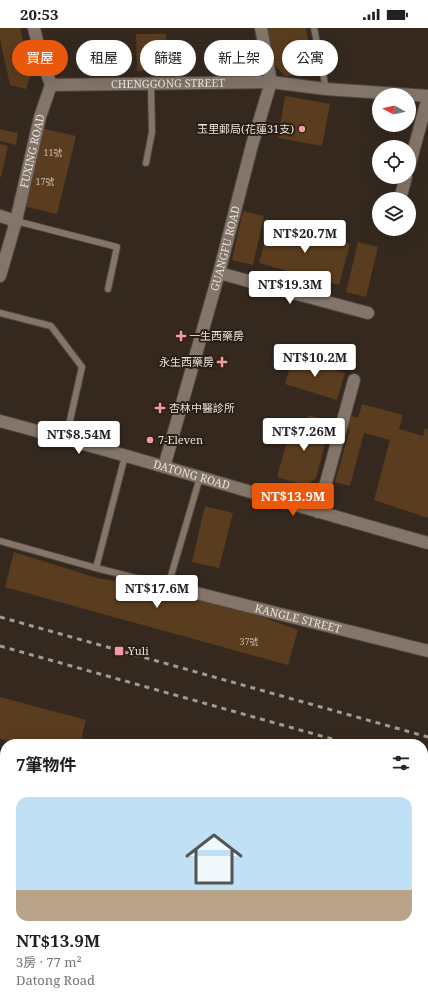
<!DOCTYPE html>
<html lang="zh-TW">
<head>
<meta charset="utf-8">
<style>
	:root { --surface:#fff; --page:#f6f6f6; --text:#202124; --muted:#757577; --line:#e0e0e0; --accent:#ea580c }
	body { margin:0; font-family:"Noto Serif","Noto Sans TC",serif; background:var(--page); color:var(--text); height:100vh; display:flex; flex-direction:column; font-size:15px; white-space:nowrap }
	* { box-sizing:border-box; margin:0 }
	p { font-size:13px; color:var(--muted) }
	.icon { flex:none; width:22px; height:22px; fill:none; stroke:currentColor; stroke-width:2; stroke-linecap:round; stroke-linejoin:round }
	.map { position:relative; flex:1; overflow:hidden }
	.panel { position:absolute; left:0px; top:711px; width:428px; height:268px; display:flex; flex-direction:column; background:var(--surface); border-radius:16px 16px 0 0; box-shadow:0 4px 16px #0002 }
	.panel>* { flex:none }
	.guide { position:absolute; left:12px; top:12px; width:404px; height:36px; display:flex; gap:8px }
	.needle { width:26px; rotate:278deg }
	.buttons { position:absolute; left:372px; top:60px; display:grid; gap:8px }
	.buttons a { display:grid; place-items:center; width:44px; height:44px; border-radius:50%; background:var(--surface); box-shadow:0 4px 16px #0002; font-size:20px }
	.price { position:absolute; translate:-50% -34px; padding:0 9px; border-radius:4px; background:#fff; color:#222; font-size:13px; line-height:26px; filter:drop-shadow(0 1px 2px #0008) }
	.price::after { content:''; position:absolute; left:50%; top:24px; width:12px; height:9px; margin-left:-6px; background:inherit; clip-path:polygon(0 0,100% 0,50% 100%) }
	.price.on { background:var(--accent); color:#fff }
	ul { padding:0; list-style:none }
	li { display:grid; align-content:center; gap:8px; height:212px; padding:0 16px }
	li+li { border-top:1px solid var(--line) }
	li span { display:grid; place-items:center; height:124px; border-radius:12px; color:#555 }
	li>.icon { margin-inline-start:auto }
	span .icon { width:72px; height:72px; fill:#fffc; stroke-width:1 }
	li b { font-size:17px }
	h2 { display:flex; justify-content:space-between; align-items:center; height:48px; padding:0 16px; font-size:17px }
	.tag { padding:0 14px; border-radius:18px; background:var(--surface); box-shadow:0 4px 16px #0002; font-size:14px; line-height:36px }
	.tag.on { background:var(--accent); color:#fff }
	.status { display:flex; justify-content:space-between; align-items:center; height:28px; padding:0 20px; background:var(--surface); direction:ltr }
	.status svg { height:11px; fill:currentColor }
	.map>svg:first-child { display:block }
	.lines { fill:none; stroke-linecap:round; stroke-linejoin:round }
	.stream { stroke:#001527; stroke-width:4.5 }
	.building { fill:#5a3c1e }
	.lane-casing { stroke:#51473f; stroke-width:8 }
	.street-casing { stroke:#51473f; stroke-width:14 }
	.lane { stroke:#837569; stroke-width:6 }
	.street { stroke:#837569; stroke-width:12 }
	.rail { stroke:#a39a92; stroke-width:3; stroke-dasharray:5 5; stroke-linecap:butt }
	.poi-dot { fill:#f49aa2; stroke:#2b1f15; stroke-width:1.5 }
	.labels { text-anchor:middle; stroke-width:4; stroke-linejoin:round; paint-order:stroke }
	.number-label { font-size:9px; fill:#c5b8ab }
	.street-label { font-size:11px; fill:#e9e1da; stroke:#2b1f15 }
	.poi-label { font-size:11px; fill:#e9e1da; stroke:#2b1f15; text-anchor:start }
</style>
</head>
<body>
<div class="status"><b>20:53</b><svg viewBox="0 0 49 12"><path d="M0 12V9h3v3zM5 12V6h3v6zM10 12V3h3v9zM15 12V0h3v12zM26 1h20v11H26zM47 4h2v5h-2z"/></svg></div>
<div class="map">
<svg width="428" height="979" viewBox="0 0 428 979">
	<rect width="100%" height="100%" fill="#35291f"/>
	<g class="lines">
		<!-- stream -->
		<g class="stream">
			<polyline points="0,722 5,723"/>
			<polyline points="249,974 252,979"/>
		</g>
	</g>
	<!-- building -->
	<g class="building">
		<polygon points="0,0 20,0 31,46 26,61 10,57 0,11"/>
		<polygon points="265,0 306,0 314,44 285,48 271,33"/>
		<polygon points="136,6 166,6 166,12 191,22 192,41 137,43"/>
		<polygon points="285,68 330,76 322,118 278,110"/>
		<polygon points="41,100 76,108 57,186 23,178"/>
		<polygon points="0,101 18,105 16,117 0,113"/>
		<polygon points="0,116 8,118 1,149 0,149"/>
		<polygon points="243,183 264,188 253,237 232,232"/>
		<polygon points="270,195 350,216 339,257 259,235"/>
		<polygon points="358,214 378,219 366,269 346,264"/>
		<polygon points="293,328 345,345 337,372 285,356"/>
		<polygon points="362,376 403,387 399,401 423,408 425,400 428,401 428,490 374,472 390,412 364,405 350,458 335,454 350,401 345,399 348,387 358,390"/>
		<polygon points="309,387 331,394 316,450 306,458 277,449 291,399 304,402"/>
		<polygon points="205,478 233,485 219,540 192,534"/>
		<polygon points="14,524 97,550 201,566 298,602 288,637 5,559"/>
		<polygon points="0,669 86,692 80,716 19,716 0,711"/>
	</g>
	<g class="lines">
		<defs>
			<g id="lane">
				<polyline points="314,0 326,61"/>
				<polyline points="146,135 152,104 151,57"/>
				<polyline points="16,193 117,219 108,261"/>
				<polyline points="0,285 51,298 82,339 66,410"/>
				<polyline points="125,428 96,540 168,558 200,449"/>
				<polyline points="0,513 96,540"/>
				<polyline points="423,851 428,852"/>
			</g>
			<g id="street">
				<path id="s1" d="M51 57 271 54 326 61 428 68"/>
				<polyline points="409,139 428,69"/>
				<polyline points="400,171 406,149"/>
				<polyline points="0,188 16,193"/>
				<polyline points="219,245 368,285"/>
				<path id="s2" d="M0 248 16 193 40 89 51 57 41 29 34 0"/>
				<path id="s3" d="M0 393C144 431 285 475 428 515"/>
				<path id="s4" d="M164 439 219 245 252 117 271 54 261 0"/>
				<polyline points="318,484 354,352"/>
				<path id="s5" d="M168 558 428 623"/>
			</g>
		</defs>
		<!-- lane casing -->
		<use href="#lane" class="lane-casing"/>
		<!-- street casing -->
		<use href="#street" class="street-casing"/>
		<!-- lane -->
		<use href="#lane" class="lane"/>
		<!-- street -->
		<use href="#street" class="street"/>
		<!-- rail -->
		<g class="rail">
			<polyline points="0,589 428,709"/>
			<polyline points="0,618 350,716"/>
			<polyline points="423,733 428,734"/>
		</g>
	</g>
	<!-- markers -->
	<g class="poi-dot">
		<circle cx="302" cy="101" r="4"/>
		<path d="M179 302h4v4h4v4h-4v4h-4v-4h-4v-4h4z"/>
		<path d="M220 328h4v4h4v4h-4v4h-4v-4h-4v-4h4z"/>
		<path d="M158 374h4v4h4v4h-4v4h-4v-4h-4v-4h4z"/>
		<circle cx="150" cy="412" r="4"/>
		<rect x="114" y="618" width="10" height="10" rx="2"/>
	</g>
	<g class="labels">
		<!-- number labels -->
		<g class="number-label">
			<text x="53" y="128">11號</text>
			<text x="45" y="157">17號</text>
			<text x="249" y="617">37號</text>
		</g>
		<!-- street labels -->
		<g class="street-label">
			<text dy="4" stroke="none"><textPath href="#s1" startOffset="117">CHENGGONG STREET</textPath></text>
			<text dy="4" stroke="none"><textPath href="#s2" startOffset="129">FUXING ROAD</textPath></text>
			<text dy="4" stroke="none"><textPath href="#s4" startOffset="227">GUANGFU ROAD</textPath></text>
			<text dy="4" stroke="none"><textPath href="#s3" startOffset="199">DATONG ROAD</textPath></text>
			<text dy="4" stroke="none"><textPath href="#s5" startOffset="134">KANGLE STREET</textPath></text>
		</g>
		<!-- poi labels -->
		<g class="poi-label">
			<text x="294" y="105" text-anchor="end">玉里郵局(花蓮31支)</text>
			<text x="189" y="312">一生西藥房</text>
			<text x="214" y="338" text-anchor="end">永生西藥房</text>
			<text x="169" y="384">杏林中醫診所</text>
			<text x="158" y="416">7-Eleven</text>
			<text x="128" y="627">Yuli</text>
		</g>
	</g>
</svg>
<div class="buttons">
<a><svg class="needle" viewBox="-14 -14 28 28"><path d="M0-13l5 13h-10z" fill="#e53935"/><path d="M0 13l5-13h-10z" fill="#757577"/></svg></a>
<a><svg class="icon" aria-label="locate" viewBox="0 0 24 24"><circle cx="12" cy="12" r="6"/><path d="M12 2v4M12 18v4M2 12h4M18 12h4"/></svg></a>
<a><svg class="icon" aria-label="layers" viewBox="0 0 24 24"><path d="M12 4l9 5-9 5-9-5zM3 14l9 5 9-5"/></svg></a>
</div>
<b class="price" style="left:305px;top:226px">NT$20.7M</b>
<b class="price" style="left:290px;top:277px">NT$19.3M</b>
<b class="price" style="left:315px;top:350px">NT$10.2M</b>
<b class="price" style="left:304px;top:424px">NT$7.26M</b>
<b class="price" style="left:79px;top:427px">NT$8.54M</b>
<b class="price on" style="left:293px;top:489px">NT$13.9M</b>
<b class="price" style="left:157px;top:581px">NT$17.6M</b>
<div class="guide">
<a class="tag on">買屋</a>
<a class="tag">租屋</a>
<a class="tag">篩選</a>
<a class="tag">新上架</a>
<a class="tag">公寓</a>
</div>
<section class="panel">
<h2>7筆物件<svg class="icon" aria-label="filters" viewBox="0 0 24 24"><path d="M4 7h16M4 17h16"/><circle cx="9" cy="7" r="2"/><circle cx="15" cy="17" r="2"/></svg></h2>
<ul>
<li><span style="background:linear-gradient(#bfe0f5 75%,#b9a48a 0)"><svg class="icon" aria-label="home" viewBox="0 0 24 24"><path d="M3 11l9-7 9 7M6 9v11h12V9"/></svg></span><div><b>NT$13.9M</b><p>3房 · 77 m²</p><p>Datong Road</p></div></li>
</ul>
</section>
</div>
</body>
</html>
